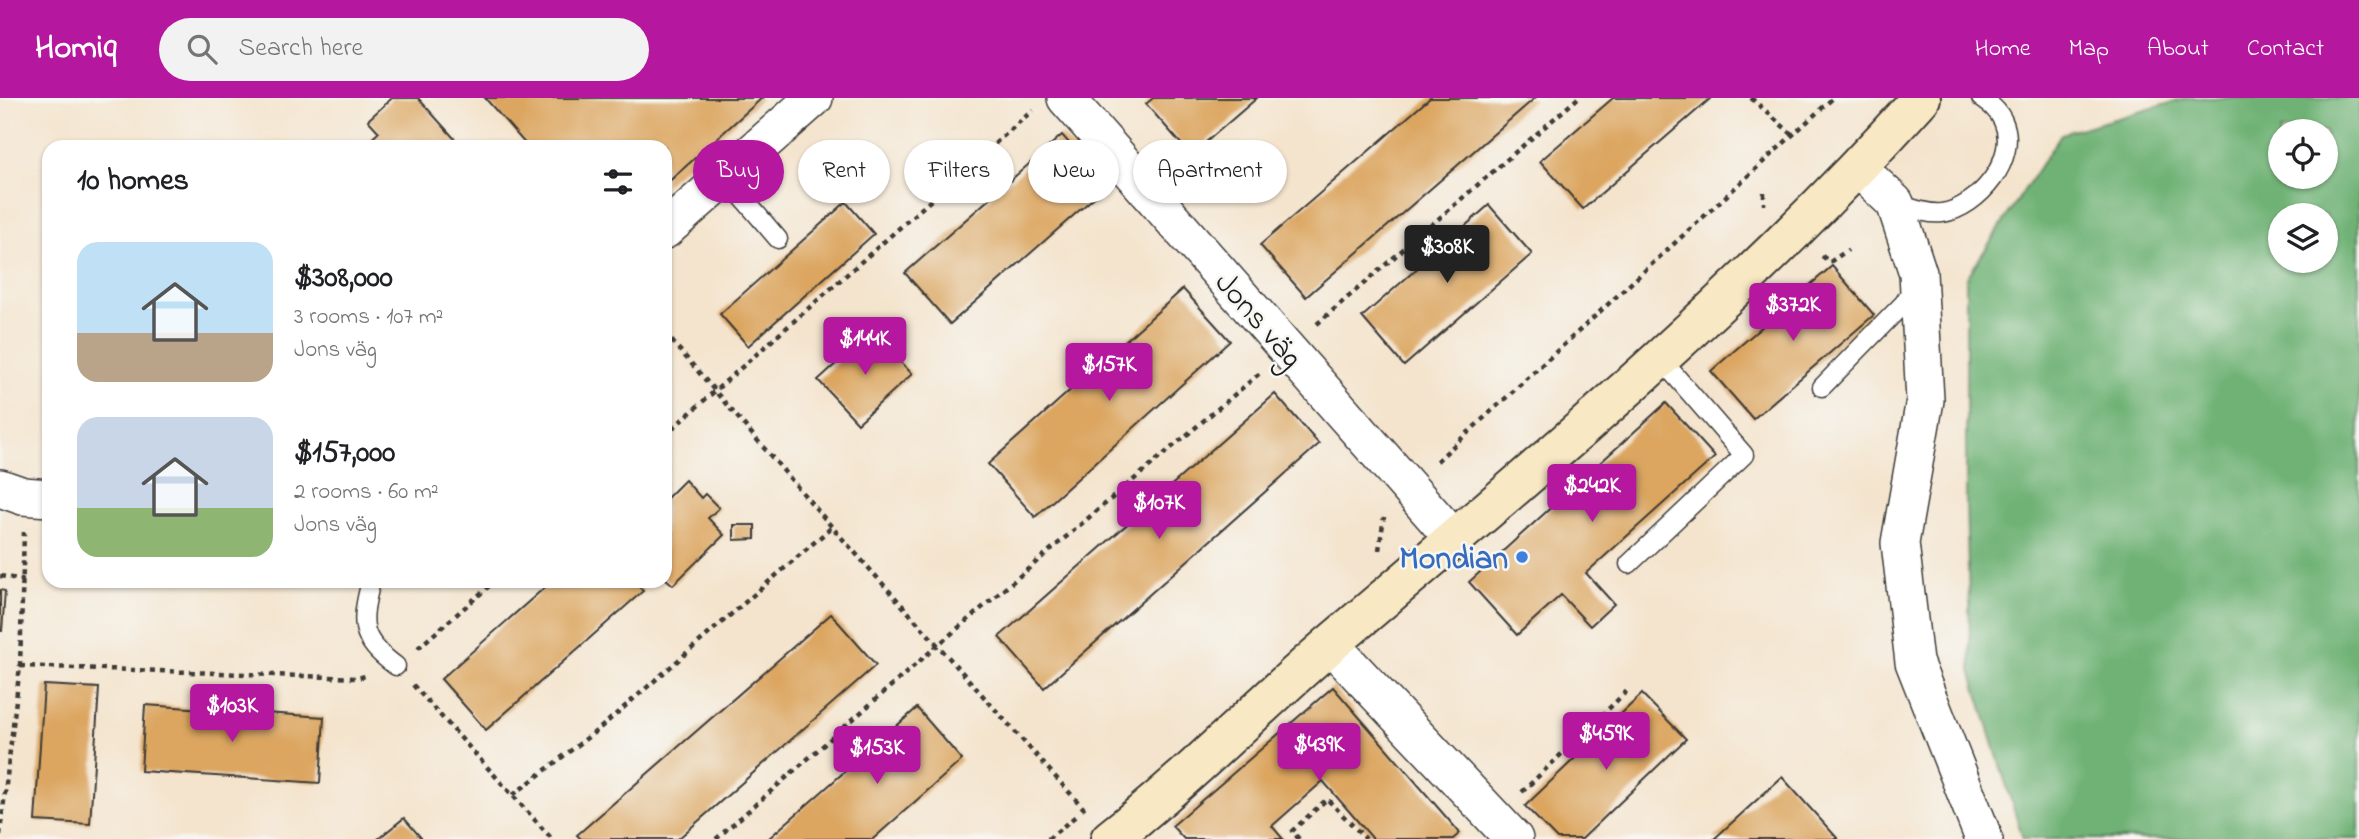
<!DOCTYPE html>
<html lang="en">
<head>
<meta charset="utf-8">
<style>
	:root { --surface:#fff; --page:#f2f2f2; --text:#202124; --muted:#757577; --accent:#b5179e }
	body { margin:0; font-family:"Indie Flower",sans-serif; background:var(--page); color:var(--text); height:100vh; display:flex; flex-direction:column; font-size:26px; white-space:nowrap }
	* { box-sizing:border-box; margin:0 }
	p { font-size:23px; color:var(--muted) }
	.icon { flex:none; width:38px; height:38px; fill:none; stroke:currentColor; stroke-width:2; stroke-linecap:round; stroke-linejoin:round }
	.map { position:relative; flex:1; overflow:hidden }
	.details { position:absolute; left:42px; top:42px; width:630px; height:448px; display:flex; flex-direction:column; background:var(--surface); border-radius:21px; box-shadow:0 2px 5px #0004 }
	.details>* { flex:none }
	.hud { position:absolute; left:693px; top:42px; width:665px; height:63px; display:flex; gap:14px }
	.fabs { position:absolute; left:2268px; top:21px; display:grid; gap:14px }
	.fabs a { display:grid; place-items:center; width:70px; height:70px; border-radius:50%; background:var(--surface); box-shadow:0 2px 5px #0004; font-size:35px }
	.price { position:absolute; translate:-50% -60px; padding:0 16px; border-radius:7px; background:var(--accent); color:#fff; font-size:23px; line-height:46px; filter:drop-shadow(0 2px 4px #0008) }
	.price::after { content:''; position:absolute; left:50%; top:42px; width:21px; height:16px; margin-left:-10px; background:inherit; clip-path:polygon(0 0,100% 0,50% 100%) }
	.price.on { background:#222; color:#fff }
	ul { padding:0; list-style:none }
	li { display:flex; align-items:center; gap:21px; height:175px; padding:0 35px }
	li span { display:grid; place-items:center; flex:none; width:196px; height:140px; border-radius:21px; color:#555 }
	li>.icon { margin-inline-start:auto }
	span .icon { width:84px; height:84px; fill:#fffc; stroke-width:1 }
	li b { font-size:30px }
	h2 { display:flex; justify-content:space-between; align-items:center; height:84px; padding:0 35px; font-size:30px }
	.chip { padding:0 24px; border-radius:32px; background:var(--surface); box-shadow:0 2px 5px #0004; font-size:24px; line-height:63px }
	.chip.on { background:var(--accent); color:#fff }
	header { display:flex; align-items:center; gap:42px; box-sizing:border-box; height:98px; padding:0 35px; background:var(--accent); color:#fff }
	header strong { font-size:33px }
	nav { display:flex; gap:38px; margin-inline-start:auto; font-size:24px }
	.search { width:490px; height:63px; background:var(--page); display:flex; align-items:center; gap:18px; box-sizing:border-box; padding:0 24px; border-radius:38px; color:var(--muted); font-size:26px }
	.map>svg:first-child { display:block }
	.forest { fill:#70b276; stroke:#466749; stroke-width:2; fill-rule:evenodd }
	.building { fill:#dca661 }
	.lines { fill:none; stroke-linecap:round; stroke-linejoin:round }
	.lane-casing { stroke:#3c3a37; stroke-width:21 }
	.street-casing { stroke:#3c3a37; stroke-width:40 }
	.secondary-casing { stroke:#3c3a37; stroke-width:42 }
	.path { stroke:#3c3a37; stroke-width:4.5; stroke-dasharray:5 5; stroke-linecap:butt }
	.lane { stroke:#fff; stroke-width:18 }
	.street { stroke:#fff; stroke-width:37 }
	.secondary { stroke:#f8e8c3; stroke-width:38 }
	.shop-dot { fill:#3f7fe0; stroke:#f6f6f2; stroke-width:2.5 }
	.labels { text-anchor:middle; stroke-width:5; stroke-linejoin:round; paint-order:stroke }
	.street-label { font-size:32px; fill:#1c1c1c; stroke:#f6f6f2 }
	.shop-label { font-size:32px; font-weight:bold; fill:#366cbe; stroke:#f6f6f2; text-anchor:end }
</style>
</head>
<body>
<header>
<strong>Homiq</strong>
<div class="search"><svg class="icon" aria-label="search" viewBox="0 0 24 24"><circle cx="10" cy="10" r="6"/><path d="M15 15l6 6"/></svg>Search here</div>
<nav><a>Home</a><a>Map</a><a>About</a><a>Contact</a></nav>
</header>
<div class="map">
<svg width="2359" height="741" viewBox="0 0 2359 741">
	<rect width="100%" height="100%" fill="#f6f6f2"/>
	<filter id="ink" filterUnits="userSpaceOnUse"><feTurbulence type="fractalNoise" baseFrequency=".0143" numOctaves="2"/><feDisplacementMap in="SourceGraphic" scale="14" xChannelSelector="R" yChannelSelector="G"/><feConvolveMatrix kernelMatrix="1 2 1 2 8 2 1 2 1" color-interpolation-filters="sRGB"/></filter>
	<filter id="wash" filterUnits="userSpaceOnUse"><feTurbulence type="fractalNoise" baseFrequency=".00686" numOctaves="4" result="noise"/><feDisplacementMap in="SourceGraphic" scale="28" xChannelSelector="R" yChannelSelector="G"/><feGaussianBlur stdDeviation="1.57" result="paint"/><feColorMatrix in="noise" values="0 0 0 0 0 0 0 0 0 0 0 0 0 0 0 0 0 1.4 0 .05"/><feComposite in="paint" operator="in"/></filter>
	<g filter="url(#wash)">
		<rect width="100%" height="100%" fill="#f4e4cd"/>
		<!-- forest -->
		<path class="forest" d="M2188 0H2359V741H2023L1971 573 1966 406V181L2061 36ZM2280 33H2326V79H2280ZM2280 117H2326V163H2280Z"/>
		<g id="blocks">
			<!-- building -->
			<g class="building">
				<polygon points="392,0 418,0 462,49 363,49 379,34 368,22"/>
				<polygon points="485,0 762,0 665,87 665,49 528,49"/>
				<polygon points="1153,0 1257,0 1191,57 1146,6"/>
				<polygon points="1430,0 1535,0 1306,199 1260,147"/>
				<polygon points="1613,0 1711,0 1583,111 1540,63"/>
				<polygon points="1062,37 1107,88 950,226 905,175"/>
				<polygon points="846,104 874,136 748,248 720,216"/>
				<polygon points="1489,107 1532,156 1404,268 1362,219"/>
				<polygon points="1832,168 1874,217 1753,321 1711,273"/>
				<polygon points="1183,191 1230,243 1035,419 988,366"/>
				<polygon points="872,233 912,276 858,325 818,282"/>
				<polygon points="1275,296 1319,346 1044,590 999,539"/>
				<polygon points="1666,305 1715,359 1586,475 1614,506 1590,528 1561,497 1517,537 1469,484"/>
				<polygon points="685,382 701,400 705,396 719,410 708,420 724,437 673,487 665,480 665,402"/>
				<polygon points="734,427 755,427 755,441 734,442"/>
				<polygon points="552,483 634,483 643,493 486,632 441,581"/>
				<polygon points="0,492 5,493 2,533 0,533"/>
				<polygon points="831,516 876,567 678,741 581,741 577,737"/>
				<polygon points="44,587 99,590 90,726 35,723"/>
				<polygon points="1333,589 1460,735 1453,741 1373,741 1323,683 1272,728 1283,741 1184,741 1172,728"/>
				<polygon points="1642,596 1686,641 1582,741 1557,741 1525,708"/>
				<polygon points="145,607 324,619 320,685 141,673"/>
				<polygon points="917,610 962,662 873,741 768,741"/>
				<polygon points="1782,679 1838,741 1714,741"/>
				<polygon points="404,720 422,741 378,741"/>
			</g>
		</g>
	</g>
	<g filter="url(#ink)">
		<use href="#blocks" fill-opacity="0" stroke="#3c3a37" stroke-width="2"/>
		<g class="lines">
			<defs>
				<g id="lane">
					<polyline points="725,79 778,141"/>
					<path d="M1895 105C1909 109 1927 117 1942 115 1978 110 2020 60 2003 23 1998 12 1991 7 1981 0"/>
					<polyline points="1822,289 1904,205 1914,189"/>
					<polyline points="1629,466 1744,357 1659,259"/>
					<path d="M371 483C360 526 359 541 396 568"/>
				</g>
				<g id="street">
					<polyline points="1066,0 1454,441"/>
					<polyline points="1858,70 1895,105 1918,175 1925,302 1900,445 1914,564 1984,741"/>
					<polyline points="665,132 814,0"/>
					<polyline points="0,390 23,398 49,400"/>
					<polyline points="1330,546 1514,741"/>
				</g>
				<path id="secondary" d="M1110 741C1189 680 1258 608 1334 543 1536 371 1743 199 1921 0"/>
			</defs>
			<!-- lane casing -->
			<use href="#lane" class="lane-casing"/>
			<!-- street casing -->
			<use href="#street" class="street-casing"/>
			<!-- secondary casing -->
			<use href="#secondary" class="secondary-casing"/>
			<!-- path -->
			<g class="path">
				<polyline points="1751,0 1794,38"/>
				<polyline points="1764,94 1764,107"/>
				<polyline points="1822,158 1830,164 1848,152"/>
				<polyline points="1317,226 1578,0"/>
				<polyline points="665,235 832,429 1086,713"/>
				<polyline points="665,246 670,241"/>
				<polyline points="665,337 1033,12"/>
				<polyline points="1437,363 1833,0"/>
				<polyline points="1379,452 1384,419"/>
				<polyline points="0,478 24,482"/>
				<polyline points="418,550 495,483"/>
				<polyline points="20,568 358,580 365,578"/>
				<polyline points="413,587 552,741"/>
				<polyline points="1522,694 1627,593"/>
				<polyline points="513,697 600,630 832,429"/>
				<polyline points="0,737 20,568 24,434"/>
				<polyline points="716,741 938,547 1260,275"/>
				<polyline points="1048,741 1077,717"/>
				<polyline points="1299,741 1292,733 1327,701 1366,741"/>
			</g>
			<!-- lane -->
			<use href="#lane" class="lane"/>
			<!-- street -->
			<use href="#street" class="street"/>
			<!-- secondary -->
			<use href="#secondary" class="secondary"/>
		</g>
	</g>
	<!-- markers -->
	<circle class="shop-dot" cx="1522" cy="459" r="7"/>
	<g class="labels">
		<!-- street labels -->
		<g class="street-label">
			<text transform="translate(1260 221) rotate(49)" y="11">Jons väg</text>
		</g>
		<!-- shop labels -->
		<g class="shop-label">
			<text x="1508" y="470">Mondian</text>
		</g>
	</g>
</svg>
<div class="fabs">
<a><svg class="icon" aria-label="locate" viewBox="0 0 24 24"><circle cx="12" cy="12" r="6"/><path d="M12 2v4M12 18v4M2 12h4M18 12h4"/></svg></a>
<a><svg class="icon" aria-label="layers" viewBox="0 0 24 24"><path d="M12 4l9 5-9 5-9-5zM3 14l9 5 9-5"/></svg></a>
</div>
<b class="price on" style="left:1447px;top:187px">$308K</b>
<b class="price" style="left:1793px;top:245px">$372K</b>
<b class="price" style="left:865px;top:279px">$144K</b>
<b class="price" style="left:1109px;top:305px">$157K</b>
<b class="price" style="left:1592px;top:426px">$242K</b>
<b class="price" style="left:1159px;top:443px">$107K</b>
<b class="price" style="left:232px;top:646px">$103K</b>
<b class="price" style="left:1606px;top:674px">$459K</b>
<b class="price" style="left:1319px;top:685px">$439K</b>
<b class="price" style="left:877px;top:688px">$153K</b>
<div class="hud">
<a class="chip on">Buy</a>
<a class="chip">Rent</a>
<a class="chip">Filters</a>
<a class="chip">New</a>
<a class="chip">Apartment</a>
</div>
<section class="details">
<h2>10 homes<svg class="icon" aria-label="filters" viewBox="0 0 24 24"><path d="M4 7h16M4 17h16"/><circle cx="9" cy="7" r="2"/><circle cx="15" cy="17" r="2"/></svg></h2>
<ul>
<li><span style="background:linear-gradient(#bfe0f5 65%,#b9a48a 0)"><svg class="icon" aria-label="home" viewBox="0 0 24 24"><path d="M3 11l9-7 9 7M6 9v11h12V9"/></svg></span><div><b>$308,000</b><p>3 rooms · 107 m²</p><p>Jons väg</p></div></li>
<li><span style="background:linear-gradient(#c9d6e8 65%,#8fb573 0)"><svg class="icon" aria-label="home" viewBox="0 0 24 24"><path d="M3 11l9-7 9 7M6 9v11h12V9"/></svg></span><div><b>$157,000</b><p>2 rooms · 60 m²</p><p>Jons väg</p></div></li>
</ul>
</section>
</div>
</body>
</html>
